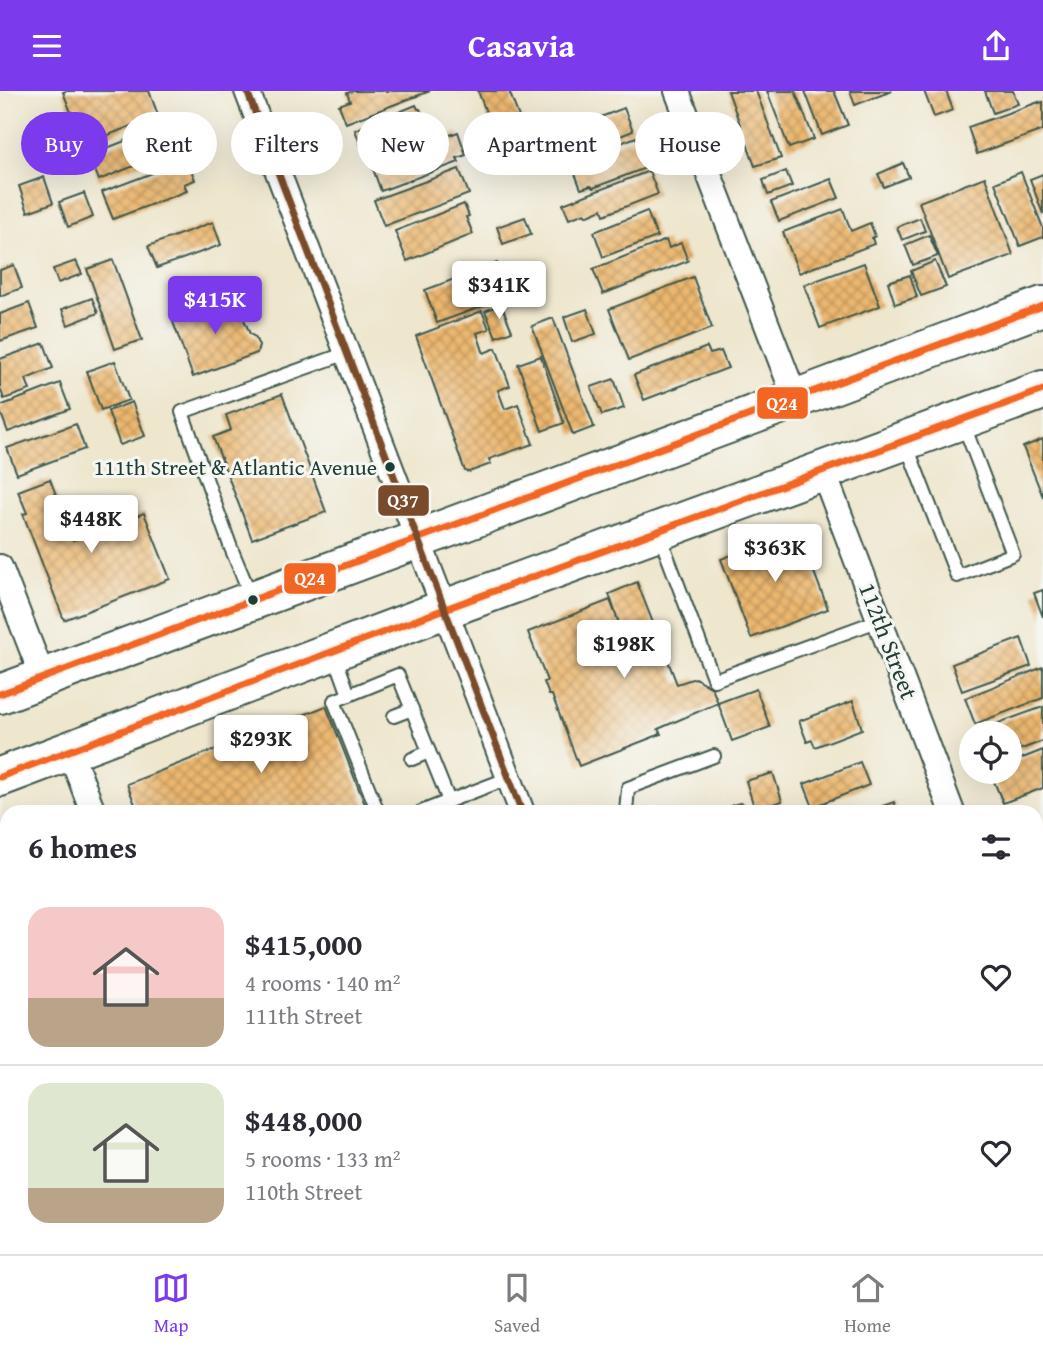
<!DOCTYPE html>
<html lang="en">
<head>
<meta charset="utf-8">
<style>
	:root { --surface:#fff; --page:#f2f2f3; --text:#2b2b33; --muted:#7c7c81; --line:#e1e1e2; --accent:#7c3aed }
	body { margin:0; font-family:"Gentium Book Plus",serif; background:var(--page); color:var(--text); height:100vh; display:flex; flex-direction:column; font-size:26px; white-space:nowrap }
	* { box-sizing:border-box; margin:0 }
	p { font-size:23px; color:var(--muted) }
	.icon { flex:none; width:38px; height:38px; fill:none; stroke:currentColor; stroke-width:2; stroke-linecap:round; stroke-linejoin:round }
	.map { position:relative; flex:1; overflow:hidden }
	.panel { position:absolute; left:0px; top:714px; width:1043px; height:450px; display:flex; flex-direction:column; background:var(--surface); border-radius:21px 21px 0 0; box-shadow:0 7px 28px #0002 }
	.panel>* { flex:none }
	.guide { position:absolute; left:21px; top:21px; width:1001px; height:63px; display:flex; gap:14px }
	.controls { position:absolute; left:959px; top:630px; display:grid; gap:14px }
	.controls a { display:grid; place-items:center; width:63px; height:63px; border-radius:50%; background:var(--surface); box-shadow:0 7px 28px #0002; font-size:35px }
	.price { position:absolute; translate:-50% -60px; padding:0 16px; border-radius:7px; background:#fff; color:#222; font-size:23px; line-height:46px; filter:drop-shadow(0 2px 4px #0008) }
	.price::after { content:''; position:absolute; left:50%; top:42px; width:21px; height:16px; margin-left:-10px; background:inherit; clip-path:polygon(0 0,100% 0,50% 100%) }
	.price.active { background:var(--accent); color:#fff }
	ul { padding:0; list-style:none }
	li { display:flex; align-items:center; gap:21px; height:175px; padding:0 28px }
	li+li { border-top:2px solid var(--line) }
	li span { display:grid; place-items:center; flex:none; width:196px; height:140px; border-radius:21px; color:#555 }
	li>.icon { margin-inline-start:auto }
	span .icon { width:84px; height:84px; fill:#fffc; stroke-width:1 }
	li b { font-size:30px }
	h2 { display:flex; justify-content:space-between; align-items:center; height:84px; padding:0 28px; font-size:30px }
	.chip { padding:0 24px; border-radius:32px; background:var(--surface); box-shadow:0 7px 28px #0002; font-size:24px; line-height:63px }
	.chip.active { background:var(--accent); color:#fff }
	header { display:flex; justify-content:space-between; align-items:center; height:91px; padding:0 28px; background:var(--accent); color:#fff; font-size:32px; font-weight:800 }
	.menu { display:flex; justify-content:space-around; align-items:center; height:98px; border-top:2px solid var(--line); background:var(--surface); font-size:19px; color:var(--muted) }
	.menu a { display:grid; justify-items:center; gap:4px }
	.menu .active { color:var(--accent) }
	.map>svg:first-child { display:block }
	.building { fill:url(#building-cross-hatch) }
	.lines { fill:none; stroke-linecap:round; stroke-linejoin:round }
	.service-casing { stroke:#3e564b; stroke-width:16 }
	.minor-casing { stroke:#3e564b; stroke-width:28 }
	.primary-casing { stroke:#3e564b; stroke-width:42 }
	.service { stroke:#fff; stroke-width:12 }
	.minor { stroke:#fff; stroke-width:24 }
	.primary { stroke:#fff; stroke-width:38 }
	.bus-1-casing { stroke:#f6f6f2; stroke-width:12 }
	.bus-2-casing { stroke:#f6f6f2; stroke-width:12 }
	.bus-1 { stroke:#f26522; stroke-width:7 }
	.bus-2 { stroke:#7a4b2a; stroke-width:7 }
	.bus-dot { fill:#1f3d34; stroke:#f6f6f2; stroke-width:2.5 }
	.labels { text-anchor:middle; stroke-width:6; stroke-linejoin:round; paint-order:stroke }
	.bus-label { font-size:22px; fill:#1f3d34; stroke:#f6f6f2; text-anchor:end }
	.street-label { font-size:24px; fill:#1f3d34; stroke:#f6f6f2 }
	.line-badge { stroke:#f6f6f2; stroke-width:2.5 }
	.badge-label { font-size:19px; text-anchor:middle; font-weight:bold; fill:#fff }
</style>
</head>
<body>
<header><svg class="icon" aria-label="menu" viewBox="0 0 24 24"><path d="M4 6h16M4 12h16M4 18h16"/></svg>Casavia<svg class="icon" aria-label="share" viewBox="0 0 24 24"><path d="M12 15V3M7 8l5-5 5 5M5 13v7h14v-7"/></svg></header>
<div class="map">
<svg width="1043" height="1163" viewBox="0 0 1043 1163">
	<defs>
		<pattern id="building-cross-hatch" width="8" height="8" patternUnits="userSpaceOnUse" patternTransform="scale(1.75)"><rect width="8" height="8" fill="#ecb76f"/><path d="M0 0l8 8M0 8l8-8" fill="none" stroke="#bf965c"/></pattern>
	</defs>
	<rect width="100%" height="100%" fill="#f6f6f2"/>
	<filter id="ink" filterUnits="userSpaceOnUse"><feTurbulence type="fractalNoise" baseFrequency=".0143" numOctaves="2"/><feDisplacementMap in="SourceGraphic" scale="14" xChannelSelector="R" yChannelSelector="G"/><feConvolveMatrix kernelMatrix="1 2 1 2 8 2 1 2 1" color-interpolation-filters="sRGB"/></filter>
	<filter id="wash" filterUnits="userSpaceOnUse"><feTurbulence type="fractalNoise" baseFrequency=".00686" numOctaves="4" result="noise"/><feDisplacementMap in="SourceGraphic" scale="28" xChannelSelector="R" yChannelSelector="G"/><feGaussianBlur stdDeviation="1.57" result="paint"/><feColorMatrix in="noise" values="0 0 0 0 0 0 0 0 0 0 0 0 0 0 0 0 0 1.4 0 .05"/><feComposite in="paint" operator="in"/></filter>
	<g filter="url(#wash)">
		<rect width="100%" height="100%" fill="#eee6cd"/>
		<g id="blocks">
			<!-- building -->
			<g class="building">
				<polygon points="66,0 149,0 158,24 84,54 63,1"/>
				<polygon points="353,0 430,0 346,32 339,14 350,10 347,2"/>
				<polygon points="478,0 509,0 527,47 500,58"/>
				<polygon points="728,0 756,0 781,67 755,75"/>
				<polygon points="767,0 795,0 814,48 789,57"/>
				<polygon points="805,0 834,0 848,34 822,44"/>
				<polygon points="850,0 892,0 855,14"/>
				<polygon points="924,0 946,0 953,19 934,26"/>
				<polygon points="985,0 1013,0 1018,13 993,22"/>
				<polygon points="1039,11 1039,12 1043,11 1043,39 977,63 968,36"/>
				<polygon points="416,14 418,18 420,18 429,41 366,68 355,39"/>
				<polygon points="624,17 633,40 568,66 559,42"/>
				<polygon points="163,35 165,40 176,36 184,55 99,89 89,64"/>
				<polygon points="458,41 466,64 457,67 459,71 381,100 371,72"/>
				<polygon points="60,46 69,70 49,77 40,54"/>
				<polygon points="636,46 648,76 593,97 591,95 581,98 574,80 585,76 582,67"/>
				<polygon points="187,69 195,89 184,93 187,100 113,128 102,101"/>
				<polygon points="903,72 909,86 884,96 878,83"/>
				<polygon points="459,78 469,103 384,135 374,109"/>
				<polygon points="649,80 658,103 604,124 602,118 586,125 585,122 569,128 563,113"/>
				<polygon points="786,80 792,95 768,104 763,89"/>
				<polygon points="1021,81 1043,137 1043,146 1020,155 995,92"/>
				<polygon points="1043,83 1043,123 1030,88"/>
				<polygon points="44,86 53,112 28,121 19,95"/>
				<polygon points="985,86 1013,164 948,188 919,111"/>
				<polygon points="831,88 839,107 779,130 771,111"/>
				<polygon points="84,102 93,126 68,136 59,111"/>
				<polygon points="464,113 469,125 466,126 473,143 407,170 395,140"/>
				<polygon points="843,118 851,140 870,132 875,145 872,147 874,153 799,182 783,141"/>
				<polygon points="647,120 657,146 603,166 594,141"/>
				<polygon points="525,126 531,143 503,153 497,136"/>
				<polygon points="920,127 925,140 902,149 897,136"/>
				<polygon points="213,131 221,154 157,177 148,155"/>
				<polygon points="929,144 938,165 913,174 905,154"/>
				<polygon points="666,149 669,157 681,152 688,170 603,203 593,178"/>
				<polygon points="113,169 142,249 115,258 87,178"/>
				<polygon points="76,170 82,183 58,192 53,178"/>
				<polygon points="935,170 946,196 921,205 911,180"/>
				<polygon points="497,172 506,196 515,193 519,202 437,232 425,199"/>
				<polygon points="864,172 880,215 820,237 804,194"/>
				<polygon points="14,174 22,197 0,205 0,179"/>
				<polygon points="910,184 917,206 895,213 888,191"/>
				<polygon points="693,186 712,237 629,269 609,218"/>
				<polygon points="235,204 240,207 244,217 241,221 250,243 255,246 259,255 257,262 193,286 172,228"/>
				<polygon points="92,207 98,222 68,234 62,218"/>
				<polygon points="29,212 38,237 0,250 0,223"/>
				<polygon points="501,213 512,240 496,246 485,220"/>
				<polygon points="587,218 596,243 572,251 564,226"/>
				<polygon points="482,220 489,238 477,242 483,260 484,262 496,257 510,295 498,299 505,318 518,313 533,353 489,368 491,373 469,381 465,380 416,245"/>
				<polygon points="553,227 594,336 573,344 532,235"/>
				<polygon points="44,252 53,277 26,288 30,299 4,308 0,297 0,268"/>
				<polygon points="707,256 710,263 721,260 728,277 644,309 634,284"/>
				<polygon points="541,265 564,332 542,340 518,273"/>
				<polygon points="115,270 129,309 101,319 87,280"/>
				<polygon points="614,288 624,317 602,324 591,296"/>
				<polygon points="60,292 70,318 8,341 0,320 0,315"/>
				<polygon points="282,303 326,421 252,448 213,346 231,339 226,324"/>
				<polygon points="132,311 145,345 120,354 108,320"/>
				<polygon points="76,333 85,358 17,383 7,357"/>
				<polygon points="1043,348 1043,406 1023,356"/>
				<polygon points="50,388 73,449 144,422 170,488 64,529 23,423 27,422 18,400"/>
				<polygon points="798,439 828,518 751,547 721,468"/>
				<polygon points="637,491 677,593 695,587 712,597 718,612 756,598 770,636 732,650 718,612 658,638 661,643 579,675 552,604 549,604 544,591 547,590 528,541 610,509 620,535 609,503"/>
				<polygon points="1043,499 1043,526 1034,502"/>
				<polygon points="1021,547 1031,575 962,600 952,573"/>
				<polygon points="1043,576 1043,607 975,633 965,607"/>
				<polygon points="853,610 862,638 815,656 812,649 807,651 799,630"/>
				<polygon points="326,615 368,721 138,721 127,693"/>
				<polygon points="1043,616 1043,650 1019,659 1019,655 1010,659 1010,642 977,642 976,640"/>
				<polygon points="1043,659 1043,697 1003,712 990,681 1010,681 1010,672"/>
				<polygon points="860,671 869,694 813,716 804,693"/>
				<polygon points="773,682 782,710 755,719 746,690"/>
				<polygon points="894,711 897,721 866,721"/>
				<polygon points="1043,754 1043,801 1036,804 1036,757"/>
				<polygon points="0,807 4,817 7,817 7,852 0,854"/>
				<polygon points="7,939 7,964 0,967 0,942"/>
				<polygon points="7,1057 7,1078 0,1080 0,1060"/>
				<polygon points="0,1150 3,1158 14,1157 16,1163 0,1163"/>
				<polygon points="330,1157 392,1157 395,1163 332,1163"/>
				<polygon points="553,1157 584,1157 587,1163 537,1163"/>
				<polygon points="770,1157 829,1157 831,1163 772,1163"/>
				<polygon points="841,1157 868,1157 870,1163 843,1163"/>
				<polygon points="884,1157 911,1157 913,1163 887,1163"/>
				<polygon points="924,1157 952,1157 954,1163 926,1163"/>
			</g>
		</g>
	</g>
	<g filter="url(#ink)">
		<use href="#blocks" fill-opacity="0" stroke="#3e564b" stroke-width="2"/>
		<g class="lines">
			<defs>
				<g id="service">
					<polyline points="906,353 957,485 1013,463 963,332"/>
					<polyline points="659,443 714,589 880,529"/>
					<polyline points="251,505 231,457 182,321 347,262"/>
					<polyline points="335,565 349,604"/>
					<polyline points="394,625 412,618"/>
					<polyline points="412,668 429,661"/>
					<polyline points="449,710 509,687"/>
					<polyline points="378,721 334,610 398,584 449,710 421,721"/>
					<polyline points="626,721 628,697 714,665"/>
					<polyline points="734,721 740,719"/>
				</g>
				<g id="minor">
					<polyline points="247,0 522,721"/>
					<polyline points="677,0 796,309"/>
					<polyline points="823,380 952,721"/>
					<polyline points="0,476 43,587"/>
					<polyline points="70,660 93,721"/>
					<polyline points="1036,941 1043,960"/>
					<polyline points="258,1157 260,1163"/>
					<polyline points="689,1157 691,1163"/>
				</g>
				<g id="primary">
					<path d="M0 603C348 474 696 346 1043 215"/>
					<polyline points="0,686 445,518 1043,299"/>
				</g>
			</defs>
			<!-- service casing -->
			<use href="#service" class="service-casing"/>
			<!-- minor casing -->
			<use href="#minor" class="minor-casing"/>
			<!-- primary casing -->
			<use href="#primary" class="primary-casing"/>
			<!-- service -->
			<use href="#service" class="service"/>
			<!-- minor -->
			<use href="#minor" class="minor"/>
			<!-- primary -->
			<use href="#primary" class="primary"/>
			<defs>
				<g id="bus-1">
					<polyline points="0,603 1043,215"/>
					<polyline points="0,686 445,518 1043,299"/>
				</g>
				<polyline id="bus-2" points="247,0 522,721"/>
			</defs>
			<!-- bus-1 casing -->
			<use href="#bus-1" class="bus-1-casing"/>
			<!-- bus-2 casing -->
			<use href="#bus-2" class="bus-2-casing"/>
			<!-- bus-1 -->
			<use href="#bus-1" class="bus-1"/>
			<!-- bus-2 -->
			<use href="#bus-2" class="bus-2"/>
		</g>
	</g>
	<!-- markers -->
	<g class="bus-dot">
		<circle cx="390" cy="376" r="6"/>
		<circle cx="253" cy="509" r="6"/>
	</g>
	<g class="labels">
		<!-- bus labels -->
		<g class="bus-label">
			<text x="377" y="384">111th Street &amp; Atlantic Avenue</text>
		</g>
		<!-- street labels -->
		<g class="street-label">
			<text transform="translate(888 550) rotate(69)" y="8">112th Street</text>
		</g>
	</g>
	<g class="line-badge">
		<rect x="756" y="295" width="53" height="34" rx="7" fill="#f26522"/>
		<rect x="377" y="393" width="53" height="33" rx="7" fill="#7a4b2a"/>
		<rect x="283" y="471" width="54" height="33" rx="7" fill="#f26522"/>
	</g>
	<g class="badge-label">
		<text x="782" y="319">Q24</text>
		<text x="403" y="416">Q37</text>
		<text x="310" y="494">Q24</text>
	</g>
</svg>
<div class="controls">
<a><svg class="icon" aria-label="locate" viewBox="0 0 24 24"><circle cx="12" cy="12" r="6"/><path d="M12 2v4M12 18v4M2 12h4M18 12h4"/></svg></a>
</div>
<b class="price" style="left:499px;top:230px">$341K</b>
<b class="price active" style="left:215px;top:245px">$415K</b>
<b class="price" style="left:91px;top:464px">$448K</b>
<b class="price" style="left:775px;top:493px">$363K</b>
<b class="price" style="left:624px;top:589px">$198K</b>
<b class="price" style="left:261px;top:684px">$293K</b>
<div class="guide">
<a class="chip active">Buy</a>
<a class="chip">Rent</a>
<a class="chip">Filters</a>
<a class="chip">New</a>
<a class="chip">Apartment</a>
<a class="chip">House</a>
</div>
<section class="panel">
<h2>6 homes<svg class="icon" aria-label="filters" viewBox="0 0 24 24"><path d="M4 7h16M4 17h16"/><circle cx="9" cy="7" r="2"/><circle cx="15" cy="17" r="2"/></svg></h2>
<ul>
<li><span style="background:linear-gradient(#f6c9c9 65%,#b9a48a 0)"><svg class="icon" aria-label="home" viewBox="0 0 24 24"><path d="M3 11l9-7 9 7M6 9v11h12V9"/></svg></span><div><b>$415,000</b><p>4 rooms · 140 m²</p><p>111th Street</p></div><svg class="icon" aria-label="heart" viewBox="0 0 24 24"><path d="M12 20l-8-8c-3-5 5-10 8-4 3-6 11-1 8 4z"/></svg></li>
<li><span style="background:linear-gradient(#dfe7d0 75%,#b9a48a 0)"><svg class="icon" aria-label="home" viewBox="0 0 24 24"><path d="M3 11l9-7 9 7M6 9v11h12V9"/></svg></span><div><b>$448,000</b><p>5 rooms · 133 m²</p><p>110th Street</p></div><svg class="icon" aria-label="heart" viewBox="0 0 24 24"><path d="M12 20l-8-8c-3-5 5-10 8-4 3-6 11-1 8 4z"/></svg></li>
</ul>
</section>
</div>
<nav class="menu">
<a class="active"><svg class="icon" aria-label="map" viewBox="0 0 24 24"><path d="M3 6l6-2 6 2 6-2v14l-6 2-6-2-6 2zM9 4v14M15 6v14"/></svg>Map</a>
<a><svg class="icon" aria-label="saved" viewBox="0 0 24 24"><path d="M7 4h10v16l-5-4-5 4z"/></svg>Saved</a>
<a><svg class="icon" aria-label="home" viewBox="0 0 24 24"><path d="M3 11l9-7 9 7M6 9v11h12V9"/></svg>Home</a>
</nav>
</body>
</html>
